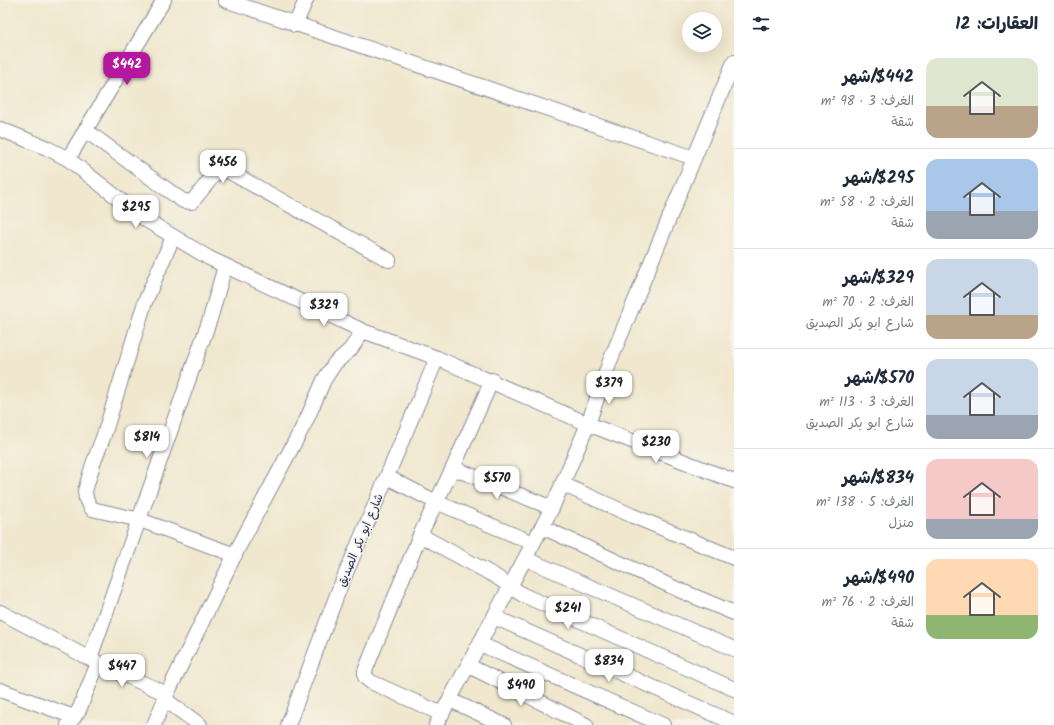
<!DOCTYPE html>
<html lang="ar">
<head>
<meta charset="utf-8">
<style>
	:root { --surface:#fff; --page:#f6f6f7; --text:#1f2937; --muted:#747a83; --line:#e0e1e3; --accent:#b5179e }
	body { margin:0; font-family:Kalam,"Playpen Sans Arabic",sans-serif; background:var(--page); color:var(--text); direction:rtl; height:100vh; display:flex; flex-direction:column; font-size:15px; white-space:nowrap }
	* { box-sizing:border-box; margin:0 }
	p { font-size:13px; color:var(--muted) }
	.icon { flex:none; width:22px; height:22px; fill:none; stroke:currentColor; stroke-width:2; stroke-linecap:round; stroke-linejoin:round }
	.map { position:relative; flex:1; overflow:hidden; direction:ltr }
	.details { display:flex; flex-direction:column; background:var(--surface); width:320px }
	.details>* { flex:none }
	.controls { position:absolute; left:682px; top:12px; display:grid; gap:8px }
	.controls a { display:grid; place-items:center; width:40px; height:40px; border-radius:50%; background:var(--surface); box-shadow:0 4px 16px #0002; font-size:20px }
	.price { position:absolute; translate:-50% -34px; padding:0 9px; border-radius:8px; background:#fff; color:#222; font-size:13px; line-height:26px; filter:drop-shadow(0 1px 2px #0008) }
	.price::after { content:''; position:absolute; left:50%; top:24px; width:12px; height:9px; margin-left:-6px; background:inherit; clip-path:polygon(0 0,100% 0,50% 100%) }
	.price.current { background:var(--accent); color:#fff }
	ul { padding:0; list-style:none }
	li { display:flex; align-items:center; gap:12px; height:100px; padding:0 16px }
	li+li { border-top:1px solid var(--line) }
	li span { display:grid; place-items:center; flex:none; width:112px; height:80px; border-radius:12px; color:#555 }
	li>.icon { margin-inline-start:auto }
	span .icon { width:48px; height:48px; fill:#fffc; stroke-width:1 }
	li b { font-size:17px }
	h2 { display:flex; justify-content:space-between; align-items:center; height:48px; padding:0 16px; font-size:17px }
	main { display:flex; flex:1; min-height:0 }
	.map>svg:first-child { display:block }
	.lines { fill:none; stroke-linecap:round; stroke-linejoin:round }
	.minor-casing { stroke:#868b96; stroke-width:16 }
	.minor { stroke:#fff; stroke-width:14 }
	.labels { text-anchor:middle; stroke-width:3; stroke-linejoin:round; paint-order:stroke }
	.street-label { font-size:12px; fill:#1b2f5e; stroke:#f7f3e8 }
</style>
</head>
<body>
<main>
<section class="details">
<h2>العقارات: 12<svg class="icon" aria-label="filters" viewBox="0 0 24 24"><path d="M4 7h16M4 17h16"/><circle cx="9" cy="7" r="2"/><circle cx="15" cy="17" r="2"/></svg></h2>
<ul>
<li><span style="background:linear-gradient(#dfe7d0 60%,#b9a48a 0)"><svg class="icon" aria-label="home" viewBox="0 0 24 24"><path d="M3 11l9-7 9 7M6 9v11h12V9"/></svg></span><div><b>$442/شهر</b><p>الغرف: 3 · 98 m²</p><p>شقة</p></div></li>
<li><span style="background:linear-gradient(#a9c7e8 65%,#9aa5b1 0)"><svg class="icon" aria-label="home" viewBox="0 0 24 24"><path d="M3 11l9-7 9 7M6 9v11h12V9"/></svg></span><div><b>$295/شهر</b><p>الغرف: 2 · 58 m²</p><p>شقة</p></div></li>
<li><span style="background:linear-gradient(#c9d6e8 70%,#b9a48a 0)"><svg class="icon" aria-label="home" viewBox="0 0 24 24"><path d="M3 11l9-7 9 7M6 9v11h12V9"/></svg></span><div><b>$329/شهر</b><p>الغرف: 2 · 70 m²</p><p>شارع ابو بكر الصديق</p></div></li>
<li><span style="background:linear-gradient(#c9d6e8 70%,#9aa5b1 0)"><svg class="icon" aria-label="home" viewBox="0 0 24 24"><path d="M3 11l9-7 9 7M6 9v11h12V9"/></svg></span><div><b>$570/شهر</b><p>الغرف: 3 · 113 m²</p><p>شارع ابو بكر الصديق</p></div></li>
<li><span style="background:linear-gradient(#f6c9c9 75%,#9aa5b1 0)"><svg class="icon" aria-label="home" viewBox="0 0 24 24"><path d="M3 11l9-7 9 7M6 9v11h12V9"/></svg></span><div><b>$834/شهر</b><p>الغرف: 5 · 138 m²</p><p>منزل</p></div></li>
<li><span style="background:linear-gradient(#ffd9b3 70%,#8fb573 0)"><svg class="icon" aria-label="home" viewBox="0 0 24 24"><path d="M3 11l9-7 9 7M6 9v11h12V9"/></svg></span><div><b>$490/شهر</b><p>الغرف: 2 · 76 m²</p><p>شقة</p></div></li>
</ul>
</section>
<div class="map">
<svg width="734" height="725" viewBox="0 0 734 725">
	<rect width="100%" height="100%" fill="#f7f3e8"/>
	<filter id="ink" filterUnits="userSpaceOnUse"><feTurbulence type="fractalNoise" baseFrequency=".025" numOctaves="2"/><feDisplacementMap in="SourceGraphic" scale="8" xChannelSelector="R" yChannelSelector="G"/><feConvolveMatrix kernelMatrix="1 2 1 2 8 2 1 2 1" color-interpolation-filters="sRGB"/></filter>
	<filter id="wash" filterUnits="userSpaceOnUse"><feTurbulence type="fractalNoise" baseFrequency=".012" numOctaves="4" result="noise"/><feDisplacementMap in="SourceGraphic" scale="16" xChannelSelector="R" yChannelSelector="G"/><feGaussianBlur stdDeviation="0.9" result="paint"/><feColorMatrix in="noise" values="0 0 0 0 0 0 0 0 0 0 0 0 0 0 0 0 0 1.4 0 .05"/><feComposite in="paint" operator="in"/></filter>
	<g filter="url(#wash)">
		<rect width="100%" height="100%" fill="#f0e7ce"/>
	</g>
	<g filter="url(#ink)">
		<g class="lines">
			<defs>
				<g id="minor">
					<polyline points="225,0 694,158"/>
					<polyline points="295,25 306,0"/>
					<polyline points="0,129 47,148 68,159 146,220 209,258 363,331 437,358 588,424 734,481"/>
					<polyline points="85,130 183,201 192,202 217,171 228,171 389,260"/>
					<polyline points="68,159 164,0"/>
					<polyline points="173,237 145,302 104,435 93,464 85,491 86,499 92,509 140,520 235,555"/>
					<polyline points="453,468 552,508"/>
					<polyline points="387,477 436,502 533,543"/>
					<polyline points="562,484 633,516 734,558"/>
					<polyline points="542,527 679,590 734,613"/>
					<polyline points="420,535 495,576 523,595 734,689"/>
					<polyline points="526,559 734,649"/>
					<polyline points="0,612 98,663 167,694"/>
					<polyline points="494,617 734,723"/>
					<polyline points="480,644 663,725"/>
					<polyline points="90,658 210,319 225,266"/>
					<polyline points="469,666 586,725"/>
					<polyline points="0,690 74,717"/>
					<polyline points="164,699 200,725"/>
					<polyline points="450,700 504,725"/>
					<polyline points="442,714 371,682 365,677 365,671 420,535 453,468 492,380"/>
					<polyline points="68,725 79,710 98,663"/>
					<polyline points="154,725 167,694 237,550 306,421 324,380 335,363 350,350 363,331"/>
					<polyline points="288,725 338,592 437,358"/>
					<polyline points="436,725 552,508 588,424 610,361 734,62"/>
				</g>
			</defs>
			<!-- minor casing -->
			<use href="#minor" class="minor-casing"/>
			<!-- minor -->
			<use href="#minor" class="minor"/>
		</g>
	</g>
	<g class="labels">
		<!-- street labels -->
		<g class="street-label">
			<text transform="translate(360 540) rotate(-67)" y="4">شارع ابو بكر الصديق</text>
		</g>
	</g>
</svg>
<div class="controls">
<a><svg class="icon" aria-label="layers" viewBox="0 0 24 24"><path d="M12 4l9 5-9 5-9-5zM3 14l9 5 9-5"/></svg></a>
</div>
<b class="price current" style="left:127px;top:86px">$442</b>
<b class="price" style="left:223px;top:184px">$456</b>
<b class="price" style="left:136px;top:229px">$295</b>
<b class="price" style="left:324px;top:327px">$329</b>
<b class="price" style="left:609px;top:405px">$379</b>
<b class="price" style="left:147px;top:459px">$814</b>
<b class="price" style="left:656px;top:464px">$230</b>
<b class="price" style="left:497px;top:500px">$570</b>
<b class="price" style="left:568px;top:630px">$241</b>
<b class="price" style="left:609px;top:683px">$834</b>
<b class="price" style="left:122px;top:688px">$447</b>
<b class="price" style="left:521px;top:707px">$490</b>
</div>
</main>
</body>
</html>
